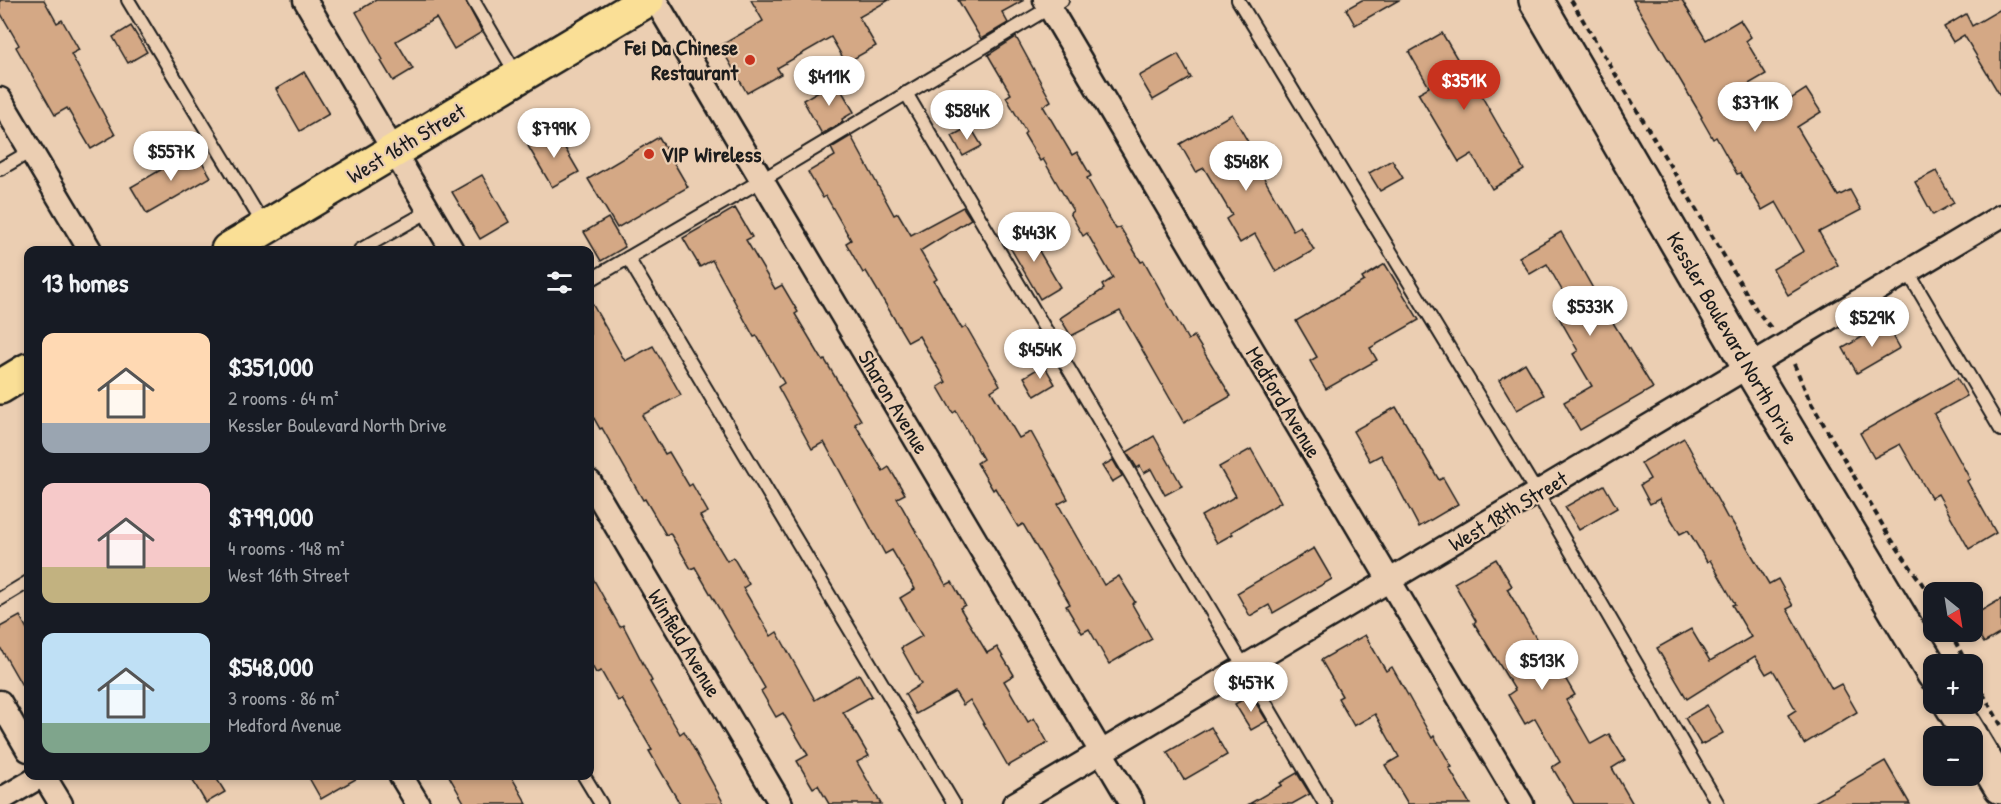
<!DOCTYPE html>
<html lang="en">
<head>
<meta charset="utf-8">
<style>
	:root { --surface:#171b24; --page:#20242c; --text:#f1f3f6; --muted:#9ea1a6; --accent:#c8321e }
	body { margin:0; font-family:"Patrick Hand",sans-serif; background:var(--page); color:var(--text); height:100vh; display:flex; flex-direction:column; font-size:22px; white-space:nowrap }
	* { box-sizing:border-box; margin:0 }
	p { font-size:20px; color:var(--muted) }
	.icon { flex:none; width:33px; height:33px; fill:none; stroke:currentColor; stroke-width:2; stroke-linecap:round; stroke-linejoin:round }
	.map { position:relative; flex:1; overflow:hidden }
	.details { position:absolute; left:24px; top:246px; width:570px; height:534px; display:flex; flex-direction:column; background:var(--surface); border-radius:12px; box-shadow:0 3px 9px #0003 }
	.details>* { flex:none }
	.needle { width:39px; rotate:150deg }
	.controls { position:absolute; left:1923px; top:582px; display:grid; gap:12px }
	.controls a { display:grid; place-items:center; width:60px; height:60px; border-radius:12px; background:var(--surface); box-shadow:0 3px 9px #0003; font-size:30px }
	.price { position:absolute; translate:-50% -51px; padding:0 14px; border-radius:21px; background:#fff; color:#222; font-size:20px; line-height:39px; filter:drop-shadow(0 2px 3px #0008) }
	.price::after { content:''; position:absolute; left:50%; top:36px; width:18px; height:14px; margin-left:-9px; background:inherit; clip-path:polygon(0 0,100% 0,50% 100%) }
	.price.active { background:var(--accent); color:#fff }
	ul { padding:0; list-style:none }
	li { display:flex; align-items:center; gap:18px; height:150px; padding:0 18px }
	li span { display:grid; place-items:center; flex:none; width:168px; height:120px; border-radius:12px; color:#555 }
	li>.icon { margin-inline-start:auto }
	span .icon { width:72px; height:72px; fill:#fffc; stroke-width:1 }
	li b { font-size:26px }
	h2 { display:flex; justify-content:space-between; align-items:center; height:72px; padding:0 18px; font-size:26px }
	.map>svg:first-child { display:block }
	.building { fill:#d4a885; stroke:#1c1c1c; stroke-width:1.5 }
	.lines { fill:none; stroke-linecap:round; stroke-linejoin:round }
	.lane-casing { stroke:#1c1c1c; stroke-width:16 }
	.street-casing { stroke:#1c1c1c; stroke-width:27 }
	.secondary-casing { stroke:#1c1c1c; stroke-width:38 }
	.primary-casing { stroke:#1c1c1c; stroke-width:38 }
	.path { stroke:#1c1c1c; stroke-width:4; stroke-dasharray:6 4.5; stroke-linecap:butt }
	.lane { stroke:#ebceb2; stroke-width:12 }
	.street { stroke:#ebceb2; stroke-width:22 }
	.secondary { stroke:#ebceb2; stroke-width:33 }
	.primary { stroke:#fadf96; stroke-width:33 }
	.poi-dot { fill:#c8321e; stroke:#ebceb2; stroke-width:2 }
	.labels { text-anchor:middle; stroke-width:4.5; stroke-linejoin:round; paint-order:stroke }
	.poi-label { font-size:22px; font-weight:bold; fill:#1c1c1c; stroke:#ebceb2; text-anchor:end }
	.street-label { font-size:22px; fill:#1c1c1c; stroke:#ebceb2 }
</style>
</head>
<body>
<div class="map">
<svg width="2001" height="804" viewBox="0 0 2001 804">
	<rect width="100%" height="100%" fill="#ebceb2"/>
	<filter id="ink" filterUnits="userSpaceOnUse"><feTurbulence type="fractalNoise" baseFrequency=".0167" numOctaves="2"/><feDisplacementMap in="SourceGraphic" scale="12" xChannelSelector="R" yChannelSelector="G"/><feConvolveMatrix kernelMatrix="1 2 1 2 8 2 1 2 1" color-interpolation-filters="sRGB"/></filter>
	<g filter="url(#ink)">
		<!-- building -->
		<g class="building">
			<polygon points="0,0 44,0 57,23 62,20 79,50 71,54 115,135 91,149 67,108 55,115 16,47 19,45 0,12"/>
			<polygon points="376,0 465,0 482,32 454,49 436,18 396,41 413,69 393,81 381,61 383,60 356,12"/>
			<polygon points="751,0 889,0 859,17 876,46 846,63 831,37 777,68 781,74 747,93 720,46 763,21"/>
			<polygon points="958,0 1024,0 1002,12 1008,23 981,39"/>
			<polygon points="1362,0 1399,0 1355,25 1346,9"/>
			<polygon points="1633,0 1682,0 1706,40 1740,20 1751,37 1746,41 1766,74 1740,89 1758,120 1806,89 1821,112 1797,127 1838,196 1850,190 1861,210 1819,232 1838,265 1788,295 1773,269 1804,251 1776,202 1762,210 1740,173 1737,174 1716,137 1713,139 1701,118 1702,117"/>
			<polygon points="2001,9 2001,97 1964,35 1953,42 1944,27 1966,14 1972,26"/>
			<polygon points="131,26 147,52 128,63 113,37"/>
			<polygon points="1442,33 1462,67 1471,62 1488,91 1481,95 1524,170 1492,189 1472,154 1459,162 1418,93 1429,87 1409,52"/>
			<polygon points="1016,37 1051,101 1043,106 1072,155 1077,152 1091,176 1087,178 1116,229 1120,227 1141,262 1144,261 1188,340 1194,336 1231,396 1184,423 1120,311 1071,336 1060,318 1104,289 1102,285 1113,278 1087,233 1083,236 1070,213 1073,211 1043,159 1040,161 1024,134 1026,132 1006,97 1011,94 988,55"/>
			<polygon points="1178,54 1191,78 1153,100 1139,76"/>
			<polygon points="304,72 329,114 300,131 276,89"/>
			<polygon points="836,81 854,112 842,119 843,122 822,134 803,100"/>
			<polygon points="1232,114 1248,142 1245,144 1293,230 1300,226 1314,250 1276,272 1255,234 1240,243 1226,219 1232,215 1204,168 1196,172 1180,144"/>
			<polygon points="970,126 982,146 963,156 952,136"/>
			<polygon points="555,131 579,172 552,187 528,146"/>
			<polygon points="851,136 894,215 898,213 911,235 963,207 971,219 920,251 937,279 934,281 962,329 966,326 1000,385 991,391 1019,438 1031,432 1046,459 1068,499 1058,504 1104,585 1119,576 1135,602 1132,604 1152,639 1109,664 1089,629 1082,633 1066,606 1070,604 1023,524 1018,527 995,488 993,490 977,463 983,459 956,411 953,413 938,387 946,382 919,336 908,342 866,271 863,273 846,243 851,240 826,196 823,198 808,172 835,156 831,148"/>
			<polygon points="659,137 688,187 617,228 588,179"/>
			<polygon points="195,150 211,177 147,214 131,187"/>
			<polygon points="1392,160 1403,178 1380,191 1369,173"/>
			<polygon points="1936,171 1954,203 1933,215 1915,182"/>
			<polygon points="482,175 509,222 480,239 452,192"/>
			<polygon points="735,208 752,237 746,240 775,289 782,285 798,312 795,314 823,361 825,360 861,420 855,424 883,471 889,467 905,494 897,498 946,585 952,582 965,605 960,608 987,653 997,647 1014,675 1004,681 1028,722 1034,718 1048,743 1008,766 970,700 963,705 955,692 916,714 905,694 921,684 901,648 922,636 900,598 915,589 892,550 885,554 824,442 812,449 778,387 784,383 757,336 754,337 712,260 700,267 683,238"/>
			<polygon points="608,218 625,247 601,261 584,232"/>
			<polygon points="1031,228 1043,249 1039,251 1060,287 1040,299 1007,242"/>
			<polygon points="1561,232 1595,292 1597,291 1611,315 1609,316 1653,388 1580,430 1564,402 1592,386 1573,354 1578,351 1557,314 1571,306 1547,264 1530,274 1519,257"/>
			<polygon points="1385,264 1419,320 1370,348 1377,360 1326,389 1310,361 1317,357 1296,321 1364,281 1362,278"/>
			<polygon points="590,300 625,361 653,346 681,395 642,415 665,454 669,452 689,486 692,484 708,512 700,516 727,561 733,557 749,584 743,588 771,636 777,632 815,700 859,674 872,696 843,712 869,756 857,762 881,804 829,804 818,785 813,788 797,761 808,755 783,713 776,717 761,691 765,688 695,567 691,569 670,533 666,535 645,499 643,500 602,428 600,429 590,411"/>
			<polygon points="1886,323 1900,348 1857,373 1843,348"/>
			<polygon points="1525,363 1544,395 1517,410 1499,380"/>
			<polygon points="1044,365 1055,384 1035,396 1024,377"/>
			<polygon points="1957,378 1967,396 1934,414 1970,479 1967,481 1996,533 1969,549 1938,494 1931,498 1900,444 1874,458 1860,433"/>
			<polygon points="1396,407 1439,480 1443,478 1458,504 1419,527 1381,455 1370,461 1353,431"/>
			<polygon points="1154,436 1182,486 1165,495 1151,469 1144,473 1140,466 1137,468 1127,452"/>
			<polygon points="1684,438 1728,519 1730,518 1769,584 1778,579 1793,606 1787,609 1832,689 1841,684 1857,712 1804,744 1788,715 1796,710 1773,670 1766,674 1755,656 1687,699 1657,648 1691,629 1710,661 1751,637 1732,605 1735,604 1710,560 1707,562 1688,530 1680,534 1659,499 1650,504 1640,485 1650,479 1641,463"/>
			<polygon points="1251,449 1281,502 1231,532 1233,534 1217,543 1201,516 1236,496 1219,467"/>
			<polygon points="1113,460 1122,476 1112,482 1102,466"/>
			<polygon points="1604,485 1617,508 1579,530 1565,507"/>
			<polygon points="1314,548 1332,579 1273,613 1269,605 1250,616 1237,593"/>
			<polygon points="1496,559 1512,586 1507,589 1533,633 1553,669 1558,666 1575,695 1566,700 1591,744 1609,734 1625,760 1612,768 1633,804 1574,804 1552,767 1560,762 1535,718 1525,724 1508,695 1515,690 1474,623 1476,621 1454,583"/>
			<polygon points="590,573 620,627 623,625 652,681 650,682 680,734 684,731 724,804 680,804 649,751 652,750 622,699 618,701 601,671 596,673 590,662"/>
			<polygon points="2001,599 2001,633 1984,643 1972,624 1972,616"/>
			<polygon points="20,616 28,631 28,696 0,647 0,627"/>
			<polygon points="1365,635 1386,671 1392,667 1432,738 1434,736 1452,767 1449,768 1470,804 1408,804 1385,765 1399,757 1375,714 1354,726 1338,698 1342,696 1321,660"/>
			<polygon points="1251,695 1267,721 1251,730 1235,704"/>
			<polygon points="1707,705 1723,733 1701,745 1685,718"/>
			<polygon points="1211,727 1227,755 1184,780 1167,752"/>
			<polygon points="1885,761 1910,804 1811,804"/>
			<polygon points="1297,773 1310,794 1292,804 1249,804 1282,785 1280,783"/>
			<polygon points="190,776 215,776 225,792 206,803"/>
			<polygon points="308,776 361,776 321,799"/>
			<polygon points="449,776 511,776 527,804 465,804"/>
		</g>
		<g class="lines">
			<defs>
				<g id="lane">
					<polyline points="128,0 265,227"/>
					<polyline points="473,0 518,77"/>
					<polyline points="1238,0 1537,493 1718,804"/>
					<polyline points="906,93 1325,804"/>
					<polyline points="0,169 31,151"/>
					<polyline points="360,250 429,211"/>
					<polyline points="628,258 954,804"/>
					<polyline points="1908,272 2001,430"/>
					<polyline points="590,280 762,180 1062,0"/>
					<polyline points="0,599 28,582"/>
					<polyline points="584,776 601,804"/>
				</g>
				<g id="street">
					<polyline points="305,0 452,250"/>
					<polyline points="655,0 1132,804"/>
					<polyline points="1045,0 1522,804"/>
					<polyline points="0,99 90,250"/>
					<polyline points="590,482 781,804"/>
					<polyline points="0,702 28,750"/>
					<polyline points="44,776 61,804"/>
					<polyline points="401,776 418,804"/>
					<polyline points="0,800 41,776"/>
					<polyline points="1014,804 2001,216"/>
				</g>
				<g id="secondary">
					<polyline points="1536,0 1749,366 1934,674"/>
					<polyline points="1951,704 1971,736"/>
					<polyline points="1972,739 2001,787"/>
				</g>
				<g id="primary">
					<polyline points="228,250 647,0"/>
					<polyline points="0,387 28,370"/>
				</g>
			</defs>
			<!-- lane casing -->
			<use href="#lane" class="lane-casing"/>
			<!-- street casing -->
			<use href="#street" class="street-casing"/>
			<!-- secondary casing -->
			<use href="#secondary" class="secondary-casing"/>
			<!-- primary casing -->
			<use href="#primary" class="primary-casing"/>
			<!-- path -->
			<g class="path">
				<polyline points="1571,0 1757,311 1771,328"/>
				<polyline points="1794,364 1810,401 1889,536 1934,601"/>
				<polyline points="1950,632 1967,664"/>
				<polyline points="1972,675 2001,725"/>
			</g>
			<!-- lane -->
			<use href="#lane" class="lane"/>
			<!-- street -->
			<use href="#street" class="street"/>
			<!-- secondary -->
			<use href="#secondary" class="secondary"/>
			<!-- primary -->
			<use href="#primary" class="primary"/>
		</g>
	</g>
	<!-- markers -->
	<g class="poi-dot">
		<circle cx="750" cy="60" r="6"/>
		<circle cx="649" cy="154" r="6"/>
	</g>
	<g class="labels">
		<!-- poi labels -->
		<g class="poi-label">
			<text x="738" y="55">Fei Da Chinese<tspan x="738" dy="25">Restaurant</tspan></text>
			<text x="661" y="162" text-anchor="start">VIP Wireless</text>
		</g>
		<!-- street labels -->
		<g class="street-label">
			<text transform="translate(406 143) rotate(-31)" y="8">West 16th Street</text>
			<text transform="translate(1733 338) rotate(60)" y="8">Kessler Boulevard North Drive</text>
			<text transform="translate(894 402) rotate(59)" y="8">Sharon Avenue</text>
			<text transform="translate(1284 402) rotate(59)" y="8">Medford Avenue</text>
			<text transform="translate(1508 511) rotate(-31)" y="8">West 18th Street</text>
			<text transform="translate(685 643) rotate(59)" y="8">Winfield Avenue</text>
		</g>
	</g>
</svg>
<div class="controls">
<a><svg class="needle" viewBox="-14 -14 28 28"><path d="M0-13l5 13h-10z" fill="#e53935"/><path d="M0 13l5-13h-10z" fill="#9ea1a6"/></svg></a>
<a>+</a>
<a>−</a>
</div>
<b class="price" style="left:829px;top:107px">$411K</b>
<b class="price active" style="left:1464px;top:111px">$351K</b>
<b class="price" style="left:1755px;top:133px">$371K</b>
<b class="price" style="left:967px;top:141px">$584K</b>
<b class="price" style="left:554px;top:159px">$799K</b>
<b class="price" style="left:171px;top:182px">$557K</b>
<b class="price" style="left:1246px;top:192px">$548K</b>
<b class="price" style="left:1034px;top:263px">$443K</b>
<b class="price" style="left:1590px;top:337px">$533K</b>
<b class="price" style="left:1872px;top:348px">$529K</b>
<b class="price" style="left:1040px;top:380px">$454K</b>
<b class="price" style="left:1542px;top:691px">$513K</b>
<b class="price" style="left:1251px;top:713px">$457K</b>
<section class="details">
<h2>13 homes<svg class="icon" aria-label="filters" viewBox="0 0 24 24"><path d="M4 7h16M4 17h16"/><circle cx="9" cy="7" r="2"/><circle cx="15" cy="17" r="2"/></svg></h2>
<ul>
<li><span style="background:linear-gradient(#ffd9b3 75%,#9aa5b1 0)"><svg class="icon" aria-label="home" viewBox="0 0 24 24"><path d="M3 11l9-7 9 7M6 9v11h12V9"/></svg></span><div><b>$351,000</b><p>2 rooms · 64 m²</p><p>Kessler Boulevard North Drive</p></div></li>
<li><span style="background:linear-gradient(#f6c9c9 70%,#c2b280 0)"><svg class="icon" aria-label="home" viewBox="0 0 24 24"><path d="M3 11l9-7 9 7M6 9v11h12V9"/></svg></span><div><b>$799,000</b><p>4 rooms · 148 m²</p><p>West 16th Street</p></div></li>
<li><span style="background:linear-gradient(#bfe0f5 75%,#7fa58c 0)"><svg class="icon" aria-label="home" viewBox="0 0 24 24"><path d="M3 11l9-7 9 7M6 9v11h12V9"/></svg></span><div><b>$548,000</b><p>3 rooms · 86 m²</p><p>Medford Avenue</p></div></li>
</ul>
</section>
</div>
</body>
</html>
